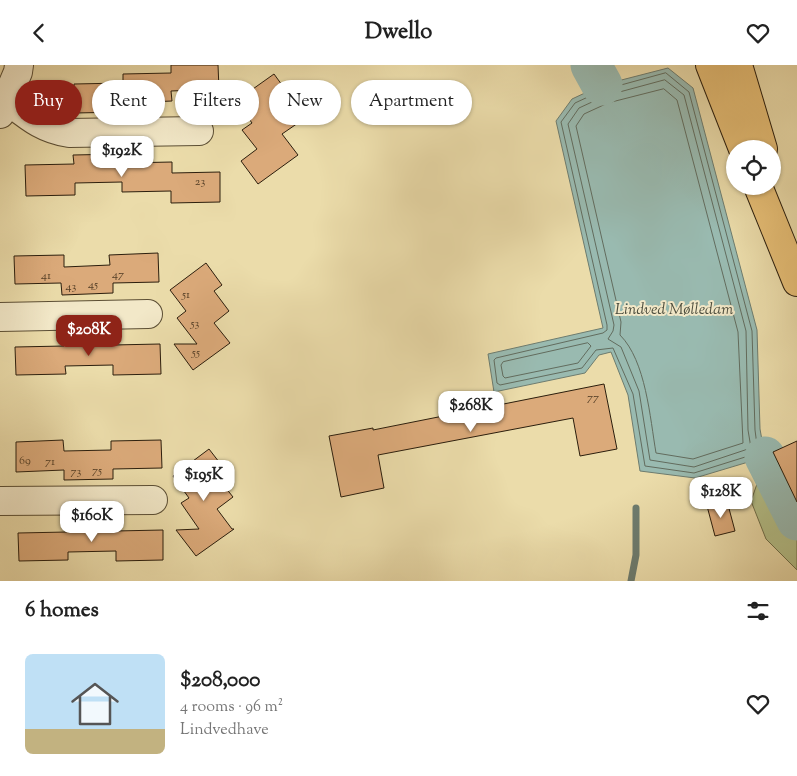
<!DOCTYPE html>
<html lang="en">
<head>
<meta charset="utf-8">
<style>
	:root { --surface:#fff; --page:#f6f6f6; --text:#222; --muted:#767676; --accent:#8f2418 }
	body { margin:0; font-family:"Sorts Mill Goudy",serif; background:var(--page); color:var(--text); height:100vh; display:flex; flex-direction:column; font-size:19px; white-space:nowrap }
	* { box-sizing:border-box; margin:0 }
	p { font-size:16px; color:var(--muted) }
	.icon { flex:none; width:28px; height:28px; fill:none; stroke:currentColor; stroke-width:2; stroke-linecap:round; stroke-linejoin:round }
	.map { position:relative; height:516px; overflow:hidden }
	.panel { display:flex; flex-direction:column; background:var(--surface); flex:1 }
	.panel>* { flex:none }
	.guide { position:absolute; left:15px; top:15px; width:500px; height:45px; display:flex; gap:10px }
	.buttons { position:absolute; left:726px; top:75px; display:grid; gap:10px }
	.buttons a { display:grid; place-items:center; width:55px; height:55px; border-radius:50%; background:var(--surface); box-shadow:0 1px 4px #0004; font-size:25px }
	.price { position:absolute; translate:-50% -42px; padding:0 11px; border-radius:10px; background:#fff; color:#222; font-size:16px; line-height:32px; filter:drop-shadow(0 1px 2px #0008) }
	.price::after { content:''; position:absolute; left:50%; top:30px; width:15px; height:11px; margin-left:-8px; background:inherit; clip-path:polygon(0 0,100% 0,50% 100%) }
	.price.selected { background:var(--accent); color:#fff }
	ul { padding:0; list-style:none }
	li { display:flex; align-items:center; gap:15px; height:125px; padding:0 25px }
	li span { display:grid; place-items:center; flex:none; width:140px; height:100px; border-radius:8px; color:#555 }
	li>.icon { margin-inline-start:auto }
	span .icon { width:60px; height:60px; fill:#fffc; stroke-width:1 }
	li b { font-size:21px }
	h2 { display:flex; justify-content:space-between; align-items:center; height:60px; padding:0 25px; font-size:21px }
	.tag { padding:0 18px; border-radius:22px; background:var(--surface); box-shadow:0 1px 4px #0004; font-size:18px; line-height:45px }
	.tag.selected { background:var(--accent); color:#fff }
	header { display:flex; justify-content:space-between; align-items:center; height:65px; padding:0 25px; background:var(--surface); font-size:22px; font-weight:700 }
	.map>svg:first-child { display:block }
	.green { fill:#b5c18a; stroke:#70704c }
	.water { fill:#99bab0; stroke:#6d7c6f }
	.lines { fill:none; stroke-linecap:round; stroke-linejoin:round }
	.shore { stroke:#626c5e; stroke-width:1 }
	.stream { stroke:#6d7c6f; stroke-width:7 }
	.river { stroke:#99bab0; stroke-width:41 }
	.building { fill:#dbaa7a; stroke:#2b1e0d }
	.minor-casing { stroke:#5b4e34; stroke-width:30 }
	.major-casing { stroke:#2b1e0d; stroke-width:30 }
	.minor { stroke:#f2e8c8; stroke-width:28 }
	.major { stroke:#e6be75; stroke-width:28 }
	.labels { text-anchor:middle; stroke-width:4; stroke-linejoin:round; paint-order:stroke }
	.number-label { font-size:12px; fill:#574128 }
	.water-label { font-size:16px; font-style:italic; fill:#4c4d3e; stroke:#f2e8c8 }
</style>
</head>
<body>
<header><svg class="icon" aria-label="back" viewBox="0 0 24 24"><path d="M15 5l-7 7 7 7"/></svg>Dwello<svg class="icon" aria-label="heart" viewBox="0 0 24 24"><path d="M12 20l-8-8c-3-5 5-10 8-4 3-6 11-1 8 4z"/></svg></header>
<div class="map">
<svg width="797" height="516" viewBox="0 0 797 516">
	<rect width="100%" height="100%" fill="#ebdcaa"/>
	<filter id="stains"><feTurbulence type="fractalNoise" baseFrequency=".004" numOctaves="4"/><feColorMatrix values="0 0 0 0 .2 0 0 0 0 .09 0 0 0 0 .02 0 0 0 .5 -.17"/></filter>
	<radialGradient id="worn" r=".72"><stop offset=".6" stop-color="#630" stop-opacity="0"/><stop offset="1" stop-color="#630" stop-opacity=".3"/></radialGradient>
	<!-- green -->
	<polygon class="green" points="773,415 790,456 797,454 797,505 766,474 751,436 758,416"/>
	<!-- water -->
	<polygon class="water" points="668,3 693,23 757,265 760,364 765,392 695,413 640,406 628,330 611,287 599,290 585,308 494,327 488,289 603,263 556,56 572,34 602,20"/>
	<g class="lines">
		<!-- shore -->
		<g class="shore">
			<polygon points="666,8 689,27 752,266 755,365 758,388 694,408 645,401 633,329 613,283 596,285 582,303 500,320 497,318 494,295 496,293 603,268 607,265 607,260 561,57 575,38 603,25"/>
			<polygon points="665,15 684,30 746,266 748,365 751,383 694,402 650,395 639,326 621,282 608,274 613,266 614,260 568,59 579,43 605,31"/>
			<path d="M664 24 677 35 738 267 743 378 693 394 656 388C650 353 646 296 620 270L621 257 576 61 584 49 608 38Z"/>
			<polygon points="588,278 591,281 578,298 505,313 503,311 501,300 503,297"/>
		</g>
		<!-- stream -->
		<polyline class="stream" points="631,516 636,490 636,443"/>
		<!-- river -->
		<g class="river">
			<polyline points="591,0 602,20"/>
			<polyline points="765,392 797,455"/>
		</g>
	</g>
	<!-- building -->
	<g class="building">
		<polygon points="171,0 218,0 219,24 171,26 172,36 123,38 124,47 75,48 74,19 123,18 123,9 171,8"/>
		<polygon points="274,9 290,31 282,36 298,58 282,69 298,90 258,119 241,96 257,84 242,65 252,58 236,36"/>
		<polygon points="123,89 123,98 172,97 172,108 220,107 220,137 171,138 171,126 122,127 122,117 75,118 75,130 26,131 25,100 74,99 73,90"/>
		<polygon points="158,188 159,217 113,218 113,228 62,230 61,218 15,219 14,191 64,190 64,202 110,200 109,190"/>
		<polygon points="206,198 222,220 214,226 229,246 214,258 230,278 193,305 174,279 197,279 177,253 186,246 170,225"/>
		<polygon points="112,271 113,280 160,279 161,309 113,310 113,300 65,301 66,309 16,310 15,282 64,281 64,272"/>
		<polygon points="604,319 617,384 580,391 573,353 378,390 384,423 341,432 329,371 373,363 373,365"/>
		<polygon points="63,375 64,386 111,385 111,376 161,375 162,403 113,404 113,414 64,415 64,405 16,407 16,377"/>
		<polygon points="797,376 797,437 773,387"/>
		<polygon points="209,384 226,406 217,412 233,432 217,444 232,464 234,464 196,491 176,465 199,464 181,438 189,433 173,411"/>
		<polygon points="727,436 735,466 715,471 707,441"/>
		<polygon points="66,457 115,457 115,466 163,465 163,495 116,496 116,486 68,487 68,495 19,496 18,468 67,467"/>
	</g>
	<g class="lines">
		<defs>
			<g id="minor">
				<path d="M7 35C28 51 42 64 69 68L199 66"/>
				<polyline points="0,49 18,7 19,0"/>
				<polyline points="0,252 148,249"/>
				<polyline points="0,436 153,435"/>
			</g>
			<g id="major">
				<polyline points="710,0 743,84"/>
				<polyline points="738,0 763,84"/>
				<polyline points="758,121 797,217"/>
			</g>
		</defs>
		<!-- minor casing -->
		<use href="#minor" class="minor-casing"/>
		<!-- major casing -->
		<use href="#major" class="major-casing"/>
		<!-- minor -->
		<use href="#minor" class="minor"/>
		<!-- major -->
		<use href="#major" class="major"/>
	</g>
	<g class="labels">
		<!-- number labels -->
		<g class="number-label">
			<text x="200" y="120">23</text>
			<text x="118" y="213">47</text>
			<text x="46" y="214">41</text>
			<text x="93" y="223">45</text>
			<text x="71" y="225">43</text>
			<text x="186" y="233">51</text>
			<text x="195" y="262">53</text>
			<text x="196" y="291">55</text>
			<text x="593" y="336">77</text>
			<text x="25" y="399">69</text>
			<text x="50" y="400">71</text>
			<text x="97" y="409">75</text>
			<text x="76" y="410">73</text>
		</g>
		<!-- water labels -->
		<g class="water-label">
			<text x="674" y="249">Lindved Mølledam</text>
		</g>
	</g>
	<rect width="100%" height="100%" filter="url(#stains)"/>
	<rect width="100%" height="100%" fill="url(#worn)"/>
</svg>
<div class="buttons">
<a><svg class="icon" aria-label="locate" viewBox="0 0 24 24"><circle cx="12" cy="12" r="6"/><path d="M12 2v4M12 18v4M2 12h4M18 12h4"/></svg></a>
</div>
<b class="price" style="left:122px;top:113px">$192K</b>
<b class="price selected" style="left:89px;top:292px">$208K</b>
<b class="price" style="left:471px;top:368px">$268K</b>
<b class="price" style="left:204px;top:437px">$195K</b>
<b class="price" style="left:721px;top:454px">$128K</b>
<b class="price" style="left:92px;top:478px">$160K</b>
<div class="guide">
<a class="tag selected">Buy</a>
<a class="tag">Rent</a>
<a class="tag">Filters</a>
<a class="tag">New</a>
<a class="tag">Apartment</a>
</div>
</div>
<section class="panel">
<h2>6 homes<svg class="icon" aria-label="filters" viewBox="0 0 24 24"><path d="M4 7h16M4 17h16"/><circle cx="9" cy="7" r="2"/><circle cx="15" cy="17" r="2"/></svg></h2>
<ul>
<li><span style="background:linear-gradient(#bfe0f5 75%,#c2b280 0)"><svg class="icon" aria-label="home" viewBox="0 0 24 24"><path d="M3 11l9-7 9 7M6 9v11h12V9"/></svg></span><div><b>$208,000</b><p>4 rooms · 96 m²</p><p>Lindvedhave</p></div><svg class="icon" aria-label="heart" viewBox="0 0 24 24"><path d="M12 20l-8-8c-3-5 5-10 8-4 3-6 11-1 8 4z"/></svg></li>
</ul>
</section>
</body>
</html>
